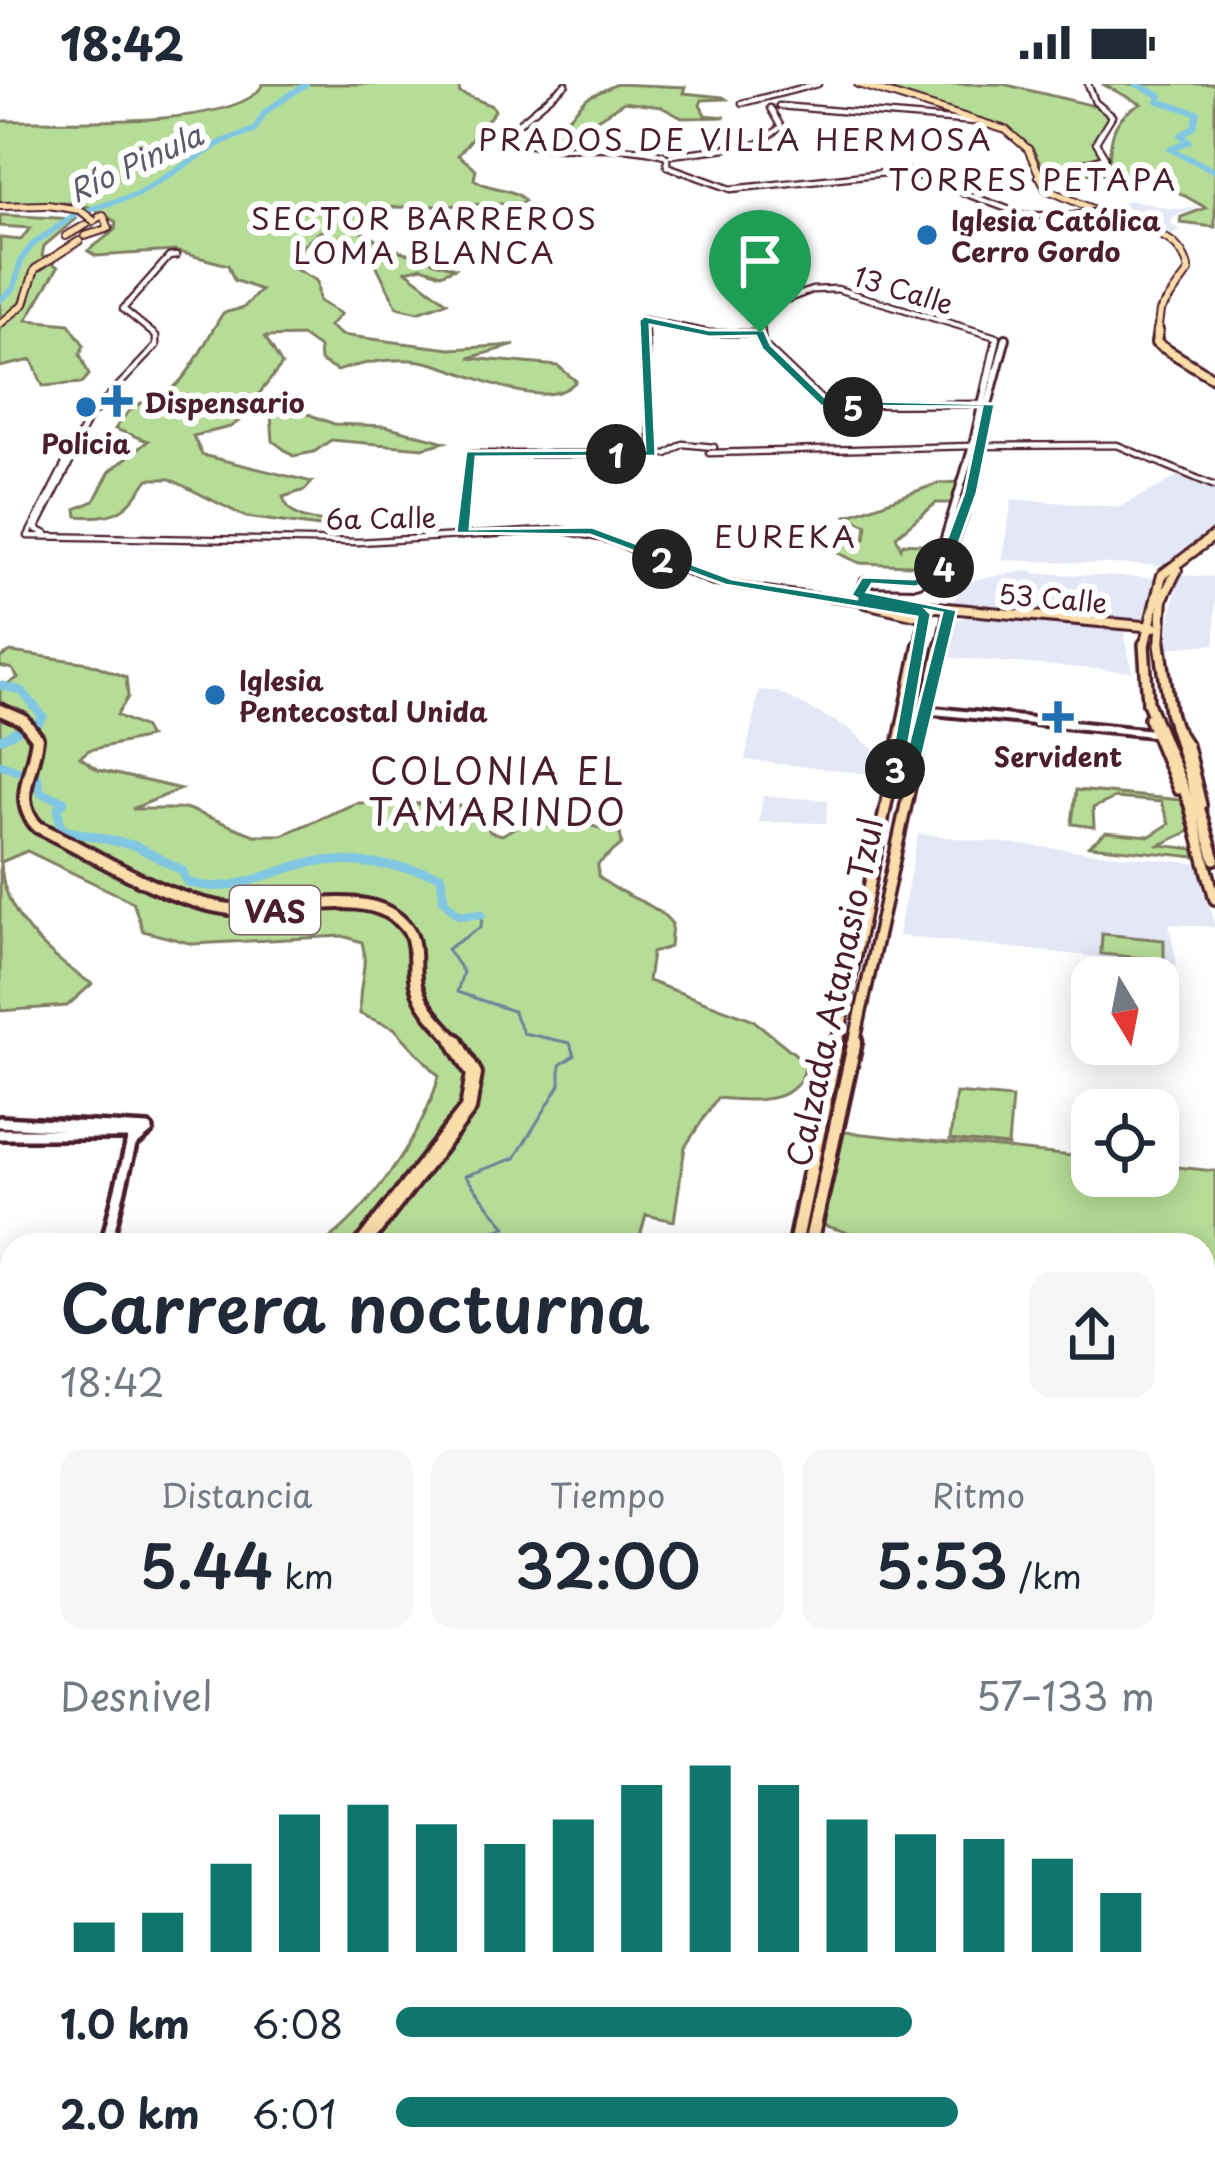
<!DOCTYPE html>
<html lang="es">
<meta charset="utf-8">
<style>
:root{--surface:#fff;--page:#f6f6f7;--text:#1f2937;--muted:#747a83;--accent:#0f766e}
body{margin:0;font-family:"Playpen Sans",sans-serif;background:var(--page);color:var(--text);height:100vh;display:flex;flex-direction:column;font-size:45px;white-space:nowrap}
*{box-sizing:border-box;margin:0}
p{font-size:39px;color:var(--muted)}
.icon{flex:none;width:66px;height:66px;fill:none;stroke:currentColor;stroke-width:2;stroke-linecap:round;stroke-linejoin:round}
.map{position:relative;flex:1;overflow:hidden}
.details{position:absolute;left:0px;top:1149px;width:1215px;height:951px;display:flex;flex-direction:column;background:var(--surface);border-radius:36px 36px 0 0;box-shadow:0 6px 30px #0003}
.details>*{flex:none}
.needle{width:78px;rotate:170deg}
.fabs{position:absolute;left:1071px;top:873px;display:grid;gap:24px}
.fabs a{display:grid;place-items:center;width:108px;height:108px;border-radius:24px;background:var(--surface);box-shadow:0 6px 30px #0003;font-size:60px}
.pin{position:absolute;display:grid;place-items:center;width:102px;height:102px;color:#fff;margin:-123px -51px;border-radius:50% 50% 50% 0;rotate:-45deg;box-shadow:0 0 12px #0007}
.pin .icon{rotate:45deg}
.km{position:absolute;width:60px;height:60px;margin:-30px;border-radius:50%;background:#222;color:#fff;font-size:33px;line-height:60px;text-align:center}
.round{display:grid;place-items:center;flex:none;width:126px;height:126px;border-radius:24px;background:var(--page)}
.head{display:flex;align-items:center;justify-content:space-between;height:204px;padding:0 60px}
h1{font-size:66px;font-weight:600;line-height:90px}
.stats{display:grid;grid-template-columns:repeat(3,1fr);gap:18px;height:204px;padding:12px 60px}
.stats div{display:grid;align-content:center;border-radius:24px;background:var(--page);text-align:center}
.stats b{font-size:60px;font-weight:600}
.stats small{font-size:33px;font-weight:400}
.stats p{font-size:33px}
.chart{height:336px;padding:24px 60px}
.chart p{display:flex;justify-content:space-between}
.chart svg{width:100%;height:216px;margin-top:12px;stroke:var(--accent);stroke-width:6}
ul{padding:0 60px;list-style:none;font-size:39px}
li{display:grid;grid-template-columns:192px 144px 1fr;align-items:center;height:90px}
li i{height:30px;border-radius:15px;background:var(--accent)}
.status{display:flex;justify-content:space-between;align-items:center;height:84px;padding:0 60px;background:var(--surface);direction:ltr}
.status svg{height:33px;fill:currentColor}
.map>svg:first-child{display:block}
.built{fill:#e3e7f6}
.green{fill:#b6dd98;stroke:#807e62;stroke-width:3}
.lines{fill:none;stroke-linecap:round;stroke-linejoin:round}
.stream-far1{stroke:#6b8499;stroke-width:3}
.stream{stroke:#6b8499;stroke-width:4.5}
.river-far1{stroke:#81c7e2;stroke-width:6}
.river{stroke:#81c7e2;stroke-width:9}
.tertiary-far2-casing{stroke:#4a1f2b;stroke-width:9}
.tertiary-far1-casing{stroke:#4a1f2b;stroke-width:14}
.tertiary-casing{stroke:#4a1f2b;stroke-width:16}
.secondary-far2-casing{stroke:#4a1f2b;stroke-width:9}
.secondary-far1-casing{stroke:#4a1f2b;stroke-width:12}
.secondary-casing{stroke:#4a1f2b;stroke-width:18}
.primary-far4-casing{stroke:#4a1f2b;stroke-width:10}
.primary-far3-casing{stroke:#4a1f2b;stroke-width:14}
.primary-far2-casing{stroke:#4a1f2b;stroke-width:16}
.primary-far1-casing{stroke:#4a1f2b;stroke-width:21}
.primary-casing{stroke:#4a1f2b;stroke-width:24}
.trunk-far2-casing{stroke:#4a1f2b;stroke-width:10}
.trunk-far1-casing{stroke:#4a1f2b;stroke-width:18}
.trunk-casing{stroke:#4a1f2b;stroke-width:22}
.tertiary-far2{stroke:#fff;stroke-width:4.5}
.tertiary-far1{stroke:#fff;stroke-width:6}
.tertiary{stroke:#fff;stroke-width:8}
.secondary-far2{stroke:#fff;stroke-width:4.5}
.secondary-far1{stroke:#fff;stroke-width:6}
.secondary{stroke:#fff;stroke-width:9}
.primary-far4{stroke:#fbdcab;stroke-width:6}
.primary-far3{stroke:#fbdcab;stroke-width:8}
.primary-far2{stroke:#fbdcab;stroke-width:9}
.primary-far1{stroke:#fbdcab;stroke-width:12}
.primary{stroke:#fbdcab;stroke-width:15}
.trunk-far2{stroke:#fbdcab;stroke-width:6}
.trunk-far1{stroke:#fbdcab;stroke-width:10}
.trunk{stroke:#fbdcab;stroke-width:14}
.secondary-bridge-casing{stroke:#4a1f2b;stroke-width:9;stroke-linecap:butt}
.trunk-bridge-casing{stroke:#4a1f2b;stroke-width:10;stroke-linecap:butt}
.secondary-bridge{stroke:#fff;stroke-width:4.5}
.trunk-bridge{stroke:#fbdcab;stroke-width:6}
.route{fill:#0f766e;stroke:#fff;stroke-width:3;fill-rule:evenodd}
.poi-dot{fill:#1f6fb2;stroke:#fff;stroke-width:4.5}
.labels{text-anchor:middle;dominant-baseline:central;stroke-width:12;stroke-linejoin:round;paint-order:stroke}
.far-poi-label{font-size:27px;font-weight:bold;fill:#4a1f2b;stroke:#fff;text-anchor:start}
.far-street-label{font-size:27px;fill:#4a1f2b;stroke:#fff}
.far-neighbourhood-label{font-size:30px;letter-spacing:3px;fill:#4a1f2b;stroke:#fff}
.far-water-label{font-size:30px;font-style:italic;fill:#5d5a6b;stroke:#fff}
.shield{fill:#fff;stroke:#80626b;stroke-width:3}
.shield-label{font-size:30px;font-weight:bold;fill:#4a1f2b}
.street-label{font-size:33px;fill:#4a1f2b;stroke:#fff}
.neighbourhood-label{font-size:36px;letter-spacing:3px;fill:#4a1f2b;stroke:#fff}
</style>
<div class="status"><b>18:42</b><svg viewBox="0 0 49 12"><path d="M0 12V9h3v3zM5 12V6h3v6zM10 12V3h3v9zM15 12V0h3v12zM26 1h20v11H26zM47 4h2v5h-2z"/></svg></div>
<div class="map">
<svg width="1215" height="2099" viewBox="0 0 1215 2099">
<rect width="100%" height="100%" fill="#fff"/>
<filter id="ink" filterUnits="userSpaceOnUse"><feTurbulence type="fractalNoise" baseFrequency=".00833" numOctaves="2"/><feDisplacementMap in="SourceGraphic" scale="24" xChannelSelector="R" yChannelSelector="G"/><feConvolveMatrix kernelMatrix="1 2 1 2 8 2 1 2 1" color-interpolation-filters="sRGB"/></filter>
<g filter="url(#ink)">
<g class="built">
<path d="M 1129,116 L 1171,125 L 1201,124 L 1176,131 L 1170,138 L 1180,147 L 1170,150 L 1104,125 Z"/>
<path d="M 1183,390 L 1215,404 L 1215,446 L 1165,482 L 1002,476 L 1012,415 L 1120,423 Z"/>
<path d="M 1032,486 L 1033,489 L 1156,494 L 1145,537 L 1136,539 L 951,523 L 962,503 L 977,495 Z"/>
<path d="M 1179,491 L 1215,493 L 1215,560 L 1165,564 Z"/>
<path d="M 969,532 L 1124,546 L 1132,588 L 939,573 L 956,536 Z"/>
<path d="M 759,606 L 778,608 L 850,645 L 887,678 L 882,691 L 745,676 Z"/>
<path d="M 763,712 L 828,716 L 826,739 L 759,738 Z"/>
<path d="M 918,750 L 1200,780 L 1215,843 L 1169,840 L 1177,881 L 898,852 Z"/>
</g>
<g class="green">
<path d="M 263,0 L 458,0 L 460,9 L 493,22 L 495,27 L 458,71 L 476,85 L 474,95 C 488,107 519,103 525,119 L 376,124 L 361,148 L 397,166 L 455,184 L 441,190 L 422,183 L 406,187 L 447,218 L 418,228 L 397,223 L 370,168 L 321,147 L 303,161 L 293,184 L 317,197 L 319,217 L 341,230 L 329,242 L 341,251 L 450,265 L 515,261 L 469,274 L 558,282 L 576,297 C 544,334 461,282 420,277 C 391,273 364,278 337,287 L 320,277 L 319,264 L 302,252 L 265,253 L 282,281 L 258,311 L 334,340 L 386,342 L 445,358 L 423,364 L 331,356 L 314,368 L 293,372 L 273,357 L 271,329 L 256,326 L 230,343 L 193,352 L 202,371 L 312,398 L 305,406 L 283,413 C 292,440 320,436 344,440 L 342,446 L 246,433 L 170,395 L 148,395 C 128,425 118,436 77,432 L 76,425 L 94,417 L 110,387 L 148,357 L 115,345 C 140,305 158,324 182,295 C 198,277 209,250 223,229 L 243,224 L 261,206 L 234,196 L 228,181 L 175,167 L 96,172 L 88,167 L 115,146 L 116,138 L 93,124 L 71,119 L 0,120 L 0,37 C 51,36 242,46 263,0 Z"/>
<path d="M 617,0 L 685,3 L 683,9 L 723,13 L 726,15 L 702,16 L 700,21 L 705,31 L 726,33 L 682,34 L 661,23 L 624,18 L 569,53 L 534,52 L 569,33 L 587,14 Z"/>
<path d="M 866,0 L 1003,0 L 1103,24 L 1111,33 L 1096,58 L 1104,74 L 1045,89 L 1032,64 L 1007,44 Z"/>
<path d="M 1102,0 L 1215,0 L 1215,143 L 1180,139 L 1181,133 L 1206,124 L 1150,92 L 1073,89 L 1109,76 C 1111,54 1111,34 1141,20 Z"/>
<path d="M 0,131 L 76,135 L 44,162 L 42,172 L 58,183 L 27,236 L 69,240 L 84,261 L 80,270 L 89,291 L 82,299 L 43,302 L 32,276 L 0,283 L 0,154 L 21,156 L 30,144 L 0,142 Z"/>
<path d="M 959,398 L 952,419 L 936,419 L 896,452 L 901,464 L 903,459 L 938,461 L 934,482 L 860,479 L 821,461 L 865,455 L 867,441 L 847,432 L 939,399 Z"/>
<path d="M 11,568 L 89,579 L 126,593 L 128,613 L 117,631 L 144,644 L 149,653 L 89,666 L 80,673 L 98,686 L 181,705 L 132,725 L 188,725 L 254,751 L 282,751 L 356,719 L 448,720 L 482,726 L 490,748 L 502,751 L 526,737 L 551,732 L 620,749 L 622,760 L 598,780 L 598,792 C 620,813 655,817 672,840 L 670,863 L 652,869 L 648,897 L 752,935 L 806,979 C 800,1022 753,1017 717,1014 L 685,1063 L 674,1137 L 646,1131 L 640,1152 L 669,1161 L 321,1161 C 370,1127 424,1048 439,992 L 394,944 L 360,930 C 357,904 369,883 362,858 L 343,852 L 193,860 L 143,847 L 133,818 L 27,767 L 1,778 C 2,832 49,872 92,900 L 67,922 L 0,927 L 0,604 L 18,594 L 12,585 L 0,582 L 0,574 Z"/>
<path d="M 1076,706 L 1181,716 L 1190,747 L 1160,761 L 1194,765 L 1196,773 L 1089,762 L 1106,748 L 1150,752 L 1169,740 L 1161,718 L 1115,714 L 1093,724 L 1094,743 L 1072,740 Z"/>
<path d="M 1102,850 L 1164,856 L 1164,876 L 1101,870 Z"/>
<path d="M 956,1009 L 1012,1014 L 1008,1062 L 950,1056 Z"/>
<path d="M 844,1048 L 1092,1074 L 1092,1092 L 1158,1092 L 1158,1081 L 1215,1087 L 1215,1241 L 1203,1240 L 1203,1161 L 889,1161 L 823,1141 Z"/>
<path d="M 189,2088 L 695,2088 L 702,2099 L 180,2099 Z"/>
</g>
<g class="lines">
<path class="stream-far1" d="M 458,1161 L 506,1143 L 465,1092 L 515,1074 L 560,1001 L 560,981 L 574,972 L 570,959 L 523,949 L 513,927 L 457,908 L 463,888 L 447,865 L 481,843 L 482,830"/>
<path class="stream" d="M 253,2088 L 254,2099"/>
<g class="river-far1">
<path d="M 1136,0 L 1161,12 L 1158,17 L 1198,29 L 1194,43 L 1181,51 L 1189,57 L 1170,65 L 1215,87"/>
<path d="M 0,216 L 14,204 L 21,176 L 32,161 L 76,130 L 138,110 L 224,57 L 254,46 L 265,28 L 306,0"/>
</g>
<g class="river">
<path d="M 0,601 L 22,607 L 43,633 L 35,643"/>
<path d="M 0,655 L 17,647"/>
<path d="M 0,680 L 37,693 L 41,709 L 64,717 L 58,725 L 61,745 L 136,762 L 183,787 L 187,798 C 235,813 268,786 313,778 C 339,773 416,784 441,792 L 444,817 L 459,831 L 482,830"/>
</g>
<g class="tertiary-far2-casing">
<g id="tertiary-far2">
<path d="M 742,19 L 818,0"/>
<path d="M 779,22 L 975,38"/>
<path d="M 671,71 L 758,60 L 781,43 L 770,24"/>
<path d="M 176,172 L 169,173 L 123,225 L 156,252 L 156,262 L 89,333 L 28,452 L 359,458 L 561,446 L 610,456 L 712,498 L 860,518"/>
<path d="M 825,319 L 763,260 L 759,226 L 812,206 L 837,205 L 996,253"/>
<path d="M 826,321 L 988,320"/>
<path d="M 978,362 L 1117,361 L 1215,402"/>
<path d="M 652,369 L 644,236 L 709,249 L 760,249"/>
<path d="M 709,369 L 972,362"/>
<path d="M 46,450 L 36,445 L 78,363"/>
<path d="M 462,452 L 470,370 L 667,370 L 683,360 L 714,363"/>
</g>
</g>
<g class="tertiary-far1-casing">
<path id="tertiary-far1" d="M 905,632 L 923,626 L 1153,649"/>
</g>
<g class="tertiary-casing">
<path id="tertiary" d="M 1203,1453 L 1215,1452"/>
</g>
<g class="secondary-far2-casing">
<g id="secondary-far2">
<path d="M 566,0 L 502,53 C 555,74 610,55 664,71"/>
<path d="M 667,73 L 667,82 L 731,105 L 904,87 L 1024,131 L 1075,132"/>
<path d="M 1038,92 L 1105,73 L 1096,58 L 1112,32 L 1095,18 L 1088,0"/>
</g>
</g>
<g class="secondary-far1-casing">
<g id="secondary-far1">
<path d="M 973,362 L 997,254"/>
<path d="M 977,362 L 1006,254"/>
<path d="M 926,493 L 936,484 L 972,365"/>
<path d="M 892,519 L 859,512 L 864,498 L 916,499 L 942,490 L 965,428 L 978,366"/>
</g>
</g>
<g class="secondary-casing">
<g id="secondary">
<path d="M 0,1038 L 148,1046 L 131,1060"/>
<path d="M 0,1050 L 132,1050"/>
<path d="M 106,1161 L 132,1057"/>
<path d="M 0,1436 L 12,1413"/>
</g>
</g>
<g class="primary-far4-casing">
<g id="primary-far4">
<path d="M 858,0 L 1006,46 L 1028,65 L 1046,105 L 1104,130"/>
<path d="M 1128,138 C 1155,148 1183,155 1189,187 L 1160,227 L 1157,249"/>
</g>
</g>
<g class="primary-far3-casing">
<g id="primary-far3">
<path d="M 1158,246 L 1156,259 L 1215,295"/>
<path d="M 865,519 L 925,533 L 919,563"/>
<path d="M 915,521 L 1154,543"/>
<path d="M 941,563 L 949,525"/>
<path d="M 1144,563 L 1162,491 L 1215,451"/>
<path d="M 1160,563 L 1163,514 L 1177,486"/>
</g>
</g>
<g class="primary-far2-casing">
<g id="primary-far2">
<path d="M 1144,560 L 1148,619 L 1189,718 L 1215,815"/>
<path d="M 1160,560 L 1170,628 L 1215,775"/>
<path d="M 1149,634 L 1178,705"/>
<path d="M 1174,642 L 1187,662 L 1201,721"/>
<path d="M 837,960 L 919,560"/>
<path d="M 854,960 L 941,560"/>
</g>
</g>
<g class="primary-far1-casing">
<g id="primary-far1">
<path d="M 795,1161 L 837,957"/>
<path d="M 810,1161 L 855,957"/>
</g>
</g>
<g class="primary-casing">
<g id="primary">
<path d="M 1106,2088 L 1111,2099"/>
<path d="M 1131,2088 L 1136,2099"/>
</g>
</g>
<g class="trunk-far2-casing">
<g id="trunk-far2">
<path d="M 0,122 L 48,121"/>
<path d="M 66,152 L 103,131 L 109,144 L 85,152"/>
<path d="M 0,240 L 24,220 L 35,185 L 79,157"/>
</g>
</g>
<g class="trunk-far1-casing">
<path id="trunk-far1" d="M 0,626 L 23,636 L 37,654 C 34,686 11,717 38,743 C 101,773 169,821 241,826 C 288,829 375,798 408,846 C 418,861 412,884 416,901 C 422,925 442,942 458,960"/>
</g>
<g class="trunk-casing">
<path id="trunk" d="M 362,1161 L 468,1025 L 474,990 L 455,957"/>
</g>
<use href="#tertiary-far2" class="tertiary-far2"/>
<use href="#tertiary-far1" class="tertiary-far1"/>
<use href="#tertiary" class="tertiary"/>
<use href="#secondary-far2" class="secondary-far2"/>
<use href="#secondary-far1" class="secondary-far1"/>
<use href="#secondary" class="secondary"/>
<use href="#primary-far4" class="primary-far4"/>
<use href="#primary-far3" class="primary-far3"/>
<use href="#primary-far2" class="primary-far2"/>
<use href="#primary-far1" class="primary-far1"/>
<use href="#primary" class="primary"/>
<use href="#trunk-far2" class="trunk-far2"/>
<use href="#trunk-far1" class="trunk-far1"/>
<use href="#trunk" class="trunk"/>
<g class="secondary-bridge-casing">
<path id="secondary-bridge" d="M 1069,132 L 1100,127 L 1140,141"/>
</g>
<g class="trunk-bridge-casing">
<path id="trunk-bridge" d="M 48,121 L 80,126 L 94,137"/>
</g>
<use href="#secondary-bridge" class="secondary-bridge"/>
<use href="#trunk-bridge" class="trunk-bridge"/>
</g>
</g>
<path class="route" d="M 644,232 L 709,246 L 764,246 L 771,261 L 828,316 L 995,320 L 977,409 L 948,490 L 916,503 L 872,500 L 867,508 L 957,526 L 919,686 L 900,700 L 887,697 L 917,533 L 725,501 L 590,451 L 456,449 L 466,367 L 645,366 L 639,236 ZM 650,241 L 709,253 L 756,252 L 762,265 L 821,322 L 982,323 L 964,409 L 935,487 L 914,495 L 862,493 L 851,511 L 858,515 L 732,495 L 592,443 L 470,445 L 476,373 L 656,372 ZM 927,526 L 942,529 L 908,663 L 931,530 Z"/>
<g class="poi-dot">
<circle cx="927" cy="151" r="12"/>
<path d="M111 299h12v12h12v12h-12v12h-12v-12h-12v-12h12z"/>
<circle cx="86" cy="323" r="12"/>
<circle cx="215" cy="611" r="12"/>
<path d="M1052 615h12v12h12v12h-12v12h-12v-12h-12v-12h12z"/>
</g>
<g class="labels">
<g class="far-poi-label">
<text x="951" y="135">Iglesia Católica<tspan x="951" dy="31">Cerro Gordo</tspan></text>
<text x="144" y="317">Dispensario</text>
<text x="86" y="358" text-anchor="middle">Policia</text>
<text x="239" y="595">Iglesia<tspan x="239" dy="31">Pentecostal Unida</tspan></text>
<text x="1058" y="671" text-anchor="middle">Servident</text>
</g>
<g class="far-street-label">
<text transform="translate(904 205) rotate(17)">13 Calle</text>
<text transform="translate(381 433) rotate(-1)">6a Calle</text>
<text transform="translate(1053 513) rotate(5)">53 Calle</text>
</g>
<g class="far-neighbourhood-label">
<text x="736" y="54">PRADOS DE VILLA HERMOSA</text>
<text x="1033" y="94">TORRES PETAPA</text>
<text x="425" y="133">SECTOR BARREROS<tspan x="425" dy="34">LOMA BLANCA</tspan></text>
<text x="786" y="451">EUREKA</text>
</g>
<g class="far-water-label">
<text transform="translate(135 78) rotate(-25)">Río Pinula</text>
</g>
<rect class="shield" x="230" y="802" width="90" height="48" rx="9"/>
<g class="shield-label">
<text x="275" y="826">VAS</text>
</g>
<g class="street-label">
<text transform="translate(833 908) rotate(-78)">Calzada Atanasio Tzul</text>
</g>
<g class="neighbourhood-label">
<text x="498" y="686">COLONIA EL<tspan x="498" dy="41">TAMARINDO</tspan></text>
</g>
</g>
</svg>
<div class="fabs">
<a><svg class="needle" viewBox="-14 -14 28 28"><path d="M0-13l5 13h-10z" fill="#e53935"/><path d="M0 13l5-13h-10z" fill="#747a83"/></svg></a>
<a><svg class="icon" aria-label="locate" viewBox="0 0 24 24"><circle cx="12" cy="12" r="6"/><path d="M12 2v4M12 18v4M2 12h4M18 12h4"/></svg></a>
</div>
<div class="pin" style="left:760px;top:249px;background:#1e9e55"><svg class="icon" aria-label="arrive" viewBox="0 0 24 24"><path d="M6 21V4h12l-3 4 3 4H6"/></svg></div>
<b class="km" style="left:616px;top:370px">1</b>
<b class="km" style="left:662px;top:475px">2</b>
<b class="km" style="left:895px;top:685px">3</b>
<b class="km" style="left:944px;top:484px">4</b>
<b class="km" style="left:853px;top:323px">5</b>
<section class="details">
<div class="head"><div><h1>Carrera nocturna</h1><p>18:42</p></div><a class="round"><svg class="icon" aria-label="share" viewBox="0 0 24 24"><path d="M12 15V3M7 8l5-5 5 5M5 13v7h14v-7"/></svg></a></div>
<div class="stats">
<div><p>Distancia</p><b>5.44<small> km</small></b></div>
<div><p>Tiempo</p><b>32:00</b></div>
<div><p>Ritmo</p><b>5:53<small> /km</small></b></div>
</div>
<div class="chart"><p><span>Desnivel</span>57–133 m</p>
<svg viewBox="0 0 160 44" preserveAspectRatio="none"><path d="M5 44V38M15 44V36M25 44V26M35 44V16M45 44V14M55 44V18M65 44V22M75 44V17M85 44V10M95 44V6M105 44V10M115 44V17M125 44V20M135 44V21M145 44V25M155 44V32"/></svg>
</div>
<ul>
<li><b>1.0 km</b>6:08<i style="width:68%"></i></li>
<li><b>2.0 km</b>6:01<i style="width:74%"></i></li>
</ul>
</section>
</div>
